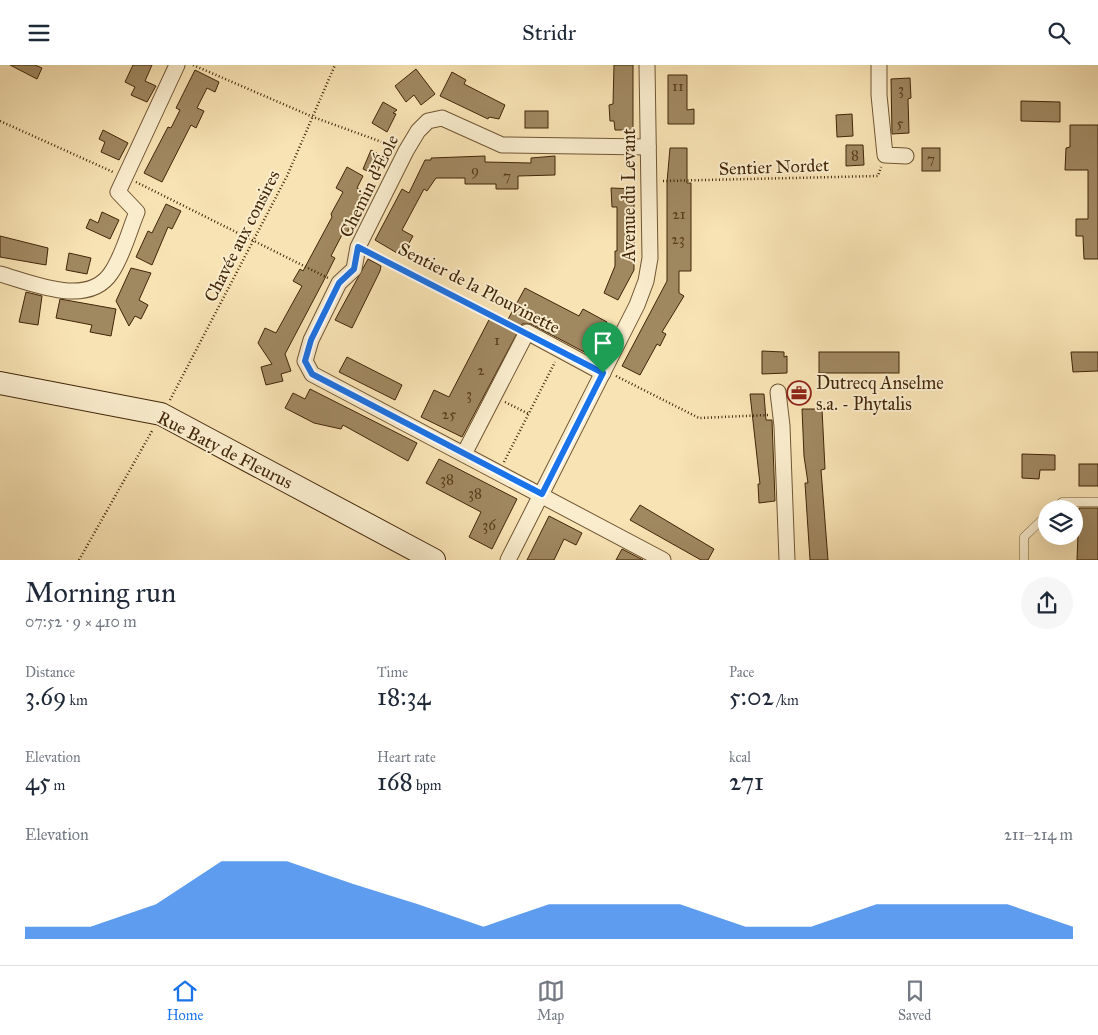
<!DOCTYPE html>
<meta charset="utf-8">
<style>
:root{--surface:#fff;--page:#f6f6f7;--text:#1f2937;--muted:#747a83;--line:#e0e1e3;--accent:#1a73e8}
body{margin:0;font-family:"IM FELL Great Primer",serif;background:var(--page);color:var(--text);height:100vh;display:flex;flex-direction:column;font-size:19px;white-space:nowrap}
*{box-sizing:border-box;margin:0}
p{font-size:16px;color:var(--muted)}
.icon{flex:none;width:28px;height:28px;fill:none;stroke:currentColor;stroke-width:2;stroke-linecap:round;stroke-linejoin:round}
.map{position:relative;height:495px;overflow:hidden}
.side{display:flex;flex-direction:column;background:var(--surface);flex:1}
.side>*{flex:none}
.buttons{position:absolute;left:1038px;top:435px;display:grid;gap:10px}
.buttons a{display:grid;place-items:center;width:45px;height:45px;border-radius:50%;background:var(--surface);box-shadow:0 5px 20px #0002;font-size:25px}
.pin{position:absolute;display:grid;place-items:center;width:42px;height:42px;color:#fff;margin:-51px -21px;border-radius:50% 50% 50% 0;rotate:-45deg;box-shadow:0 0 5px #0007}
.pin .icon{rotate:45deg}
.round{display:grid;place-items:center;flex:none;width:52px;height:52px;border-radius:26px;background:var(--page)}
.summary{display:flex;align-items:center;justify-content:space-between;height:85px;padding:0 25px}
h1{font-size:28px;font-weight:600;line-height:38px}
.stats{display:grid;grid-template-columns:repeat(3,1fr);gap:8px;height:85px;padding:5px 25px}
.stats div{display:grid;align-content:center}
.stats b{font-size:25px;font-weight:600}
.stats small{font-size:14px;font-weight:400}
.stats p{font-size:14px}
.chart{height:140px;padding:10px 25px}
.chart p{display:flex;justify-content:space-between}
.chart svg{width:100%;height:90px;margin-top:5px;fill:var(--accent);opacity:.7}
header{display:flex;justify-content:space-between;align-items:center;height:65px;padding:0 25px;background:var(--surface);font-size:22px;font-weight:600}
.dock{display:flex;justify-content:space-around;align-items:center;height:70px;border-top:1px solid var(--line);background:var(--surface);font-size:14px;color:var(--muted)}
.dock a{display:grid;justify-items:center;gap:2px}
.dock .active{color:var(--accent)}
.map>svg:first-child{display:block}
.building{fill:#a08861;stroke:#412608}
.lines{fill:none;stroke-linecap:round;stroke-linejoin:round}
.lane-casing{stroke:#6f5533;stroke-width:9}
.street-casing{stroke:#6f5533;stroke-width:17}
.secondary-casing{stroke:#412608;stroke-width:24}
.path{stroke:#412608;stroke-width:2.5;stroke-dasharray:1 2.5;stroke-linecap:butt}
.lane{stroke:#faedce;stroke-width:8}
.street{stroke:#faedce;stroke-width:15}
.secondary{stroke:#faedce;stroke-width:22}
.route-casing{stroke:#fff;stroke-width:10}
.route{stroke:#1a73e8;stroke-width:6}
.labels{text-anchor:middle;dominant-baseline:central;stroke-width:4;stroke-linejoin:round;paint-order:stroke}
.number-label{font-size:15px;fill:#593e1e}
.street-label{font-size:18px;fill:#412608;stroke:#faedce}
.poi-label{font-size:18px;fill:#412608;stroke:#faedce;text-anchor:start}
</style>
<header><svg class="icon" aria-label="menu" viewBox="0 0 24 24"><path d="M4 6h16M4 12h16M4 18h16"/></svg>Stridr<svg class="icon" aria-label="search" viewBox="0 0 24 24"><circle cx="10" cy="10" r="6"/><path d="M15 15l6 6"/></svg></header>
<div class="map">
<svg width="1098" height="495" viewBox="0 0 1098 495">
<rect width="100%" height="100%" fill="#f8e3b4"/>
<filter id="stains"><feTurbulence type="fractalNoise" baseFrequency=".004" numOctaves="4"/><feColorMatrix values="0 0 0 0 .2 0 0 0 0 .09 0 0 0 0 .02 0 0 0 .5 -.17"/></filter>
<radialGradient id="worn" r=".72"><stop offset=".6" stop-color="#630" stop-opacity="0"/><stop offset="1" stop-color="#630" stop-opacity=".3"/></radialGradient>
<g class="building">
<path d="M 10,0 L 35,0 L 42,3 L 37,14 Z"/>
<path d="M 133,0 L 152,0 L 145,16 L 156,21 L 147,37 L 131,30 L 135,22 L 125,17 Z"/>
<path d="M 614,0 L 633,0 L 633,65 L 615,65 L 614,56 L 610,56 L 609,40 L 613,39 Z"/>
<path d="M 416,4 L 435,29 L 421,40 L 414,30 L 406,37 L 395,21 Z"/>
<path d="M 195,5 L 219,17 L 215,27 L 207,23 L 197,43 L 204,46 L 196,63 L 191,60 L 162,117 L 144,108 L 168,62 L 171,63 L 180,45 L 176,43 Z"/>
<path d="M 452,7 L 466,15 L 464,19 L 505,40 L 499,54 L 489,52 L 488,54 L 440,31 Z"/>
<path d="M 668,10 L 687,10 L 687,45 L 694,44 L 694,59 L 668,59 Z"/>
<path d="M 910,13 L 911,33 L 908,34 L 909,68 L 892,69 L 891,14 Z"/>
<path d="M 1021,36 L 1060,37 L 1060,57 L 1021,56 Z"/>
<path d="M 383,37 L 397,45 L 393,48 L 396,49 L 387,67 L 372,58 Z"/>
<rect x="525" y="46" width="23" height="17"/>
<path d="M 852,49 L 853,71 L 837,72 L 836,50 Z"/>
<path d="M 1070,60 L 1098,60 L 1098,194 L 1084,194 L 1083,171 L 1076,171 L 1076,154 L 1088,154 L 1088,105 L 1065,105 L 1066,83 L 1070,82 Z"/>
<path d="M 103,65 L 128,78 L 119,95 L 101,87 L 105,77 L 99,74 Z"/>
<path d="M 846,80 L 863,80 L 864,100 L 846,101 Z"/>
<path d="M 670,83 L 687,83 L 687,118 L 691,118 L 691,206 L 679,206 L 679,228 L 684,231 L 662,267 L 666,269 L 660,281 L 657,279 L 640,310 L 622,301 L 667,216 L 667,117 Z"/>
<rect x="922" y="83" width="18" height="23"/>
<path d="M 371,85 L 384,92 L 376,110 L 363,104 Z"/>
<path d="M 485,91 L 485,97 L 531,98 L 531,93 L 555,91 L 555,110 L 518,111 L 518,124 L 496,124 L 496,119 L 465,119 L 465,113 L 436,113 L 427,126 L 424,124 L 402,165 L 413,171 L 402,191 L 375,175 L 402,124 L 409,128 L 425,95 L 431,95 L 431,93 Z"/>
<path d="M 347,102 L 363,111 L 357,123 L 367,128 L 347,168 L 344,166 L 331,191 L 335,193 L 323,217 L 285,289 L 291,306 L 281,309 L 283,316 L 266,320 L 261,302 L 272,299 L 258,278 L 265,263 L 276,268 L 302,221 L 293,216 L 300,204 L 303,206 L 332,152 L 331,149 L 343,127 L 336,123 Z"/>
<path d="M 611,123 L 634,124 L 634,205 L 618,235 L 604,228 L 615,201 L 615,186 L 617,186 L 617,142 L 612,142 Z"/>
<path d="M 166,139 L 181,146 L 172,164 L 168,162 L 152,200 L 136,192 L 148,166 L 152,168 Z"/>
<path d="M 102,147 L 119,155 L 110,174 L 86,163 L 90,154 L 98,158 Z"/>
<path d="M 0,171 L 48,183 L 46,200 L 0,192 Z"/>
<path d="M 69,188 L 91,193 L 87,209 L 66,205 Z"/>
<path d="M 368,194 L 381,201 L 380,206 L 352,263 L 335,255 Z"/>
<path d="M 131,203 L 151,208 L 139,235 L 148,240 L 141,254 L 135,251 L 129,261 L 116,236 Z"/>
<path d="M 525,223 L 579,251 L 583,244 L 607,257 L 590,290 L 531,259 L 522,259 L 462,372 L 421,352 L 434,325 L 449,332 L 491,251 L 506,258 Z"/>
<path d="M 26,227 L 42,231 L 38,260 L 19,257 Z"/>
<path d="M 60,234 L 116,244 L 111,271 L 90,267 L 92,260 L 56,253 Z"/>
<path d="M 762,286 L 784,287 L 784,292 L 787,291 L 787,308 L 762,309 Z"/>
<rect x="819" y="287" width="80" height="21"/>
<path d="M 1071,287 L 1098,287 L 1098,306 L 1073,307 Z"/>
<path d="M 347,292 L 402,320 L 395,335 L 339,307 Z"/>
<path d="M 310,324 L 417,378 L 408,396 L 343,360 L 341,364 L 314,358 L 285,343 L 293,328 L 305,334 Z"/>
<path d="M 750,329 L 764,329 L 766,355 L 772,355 L 775,436 L 759,438 L 758,419 L 760,419 Z"/>
<path d="M 802,344 L 822,344 L 825,404 L 821,405 L 828,495 L 810,495 L 805,418 L 808,418 L 804,391 Z"/>
<path d="M 1022,389 L 1055,390 L 1055,405 L 1040,405 L 1039,414 L 1022,413 Z"/>
<path d="M 439,394 L 517,434 L 492,484 L 469,472 L 481,447 L 426,418 Z"/>
<rect x="1079" y="399" width="19" height="22"/>
<path d="M 640,440 L 714,484 L 708,495 L 701,495 L 630,455 Z"/>
<path d="M 1079,443 L 1098,443 L 1098,495 L 1077,495 Z"/>
<path d="M 549,451 L 582,468 L 576,480 L 564,474 L 554,495 L 527,495 Z"/>
<path d="M 622,484 L 643,495 L 616,495 Z"/>
</g>
<g class="lines">
<g class="lane-casing">
<g id="lane">
<path d="M 1054,444 L 1062,437 L 1098,437"/>
<path d="M 1024,495 L 1024,472 L 1046,451"/>
</g>
</g>
<g class="street-casing">
<g id="street">
<path d="M 879,0 L 879,30 L 885,90 L 906,91"/>
<path d="M 648,82 L 502,80 L 442,53 L 428,56 L 418,66 L 406,86 L 358,182 L 354,204 L 339,218 L 311,275 L 305,296 L 312,309 L 663,495"/>
<path d="M 0,209 C 32,218 88,243 111,208 C 123,191 129,166 137,147 L 118,127 L 177,0"/>
<path d="M 778,327 L 782,361 L 787,495"/>
<path d="M 464,389 L 527,267 L 603,308"/>
<path d="M 508,495 L 637,240 L 646,216 L 650,193 L 647,0"/>
</g>
</g>
<g class="secondary-casing">
<path id="secondary" d="M 0,318 L 161,349 L 434,495"/>
</g>
<g class="path">
<path d="M 193,0 L 313,52 L 393,81"/>
<path d="M 0,56 L 113,107"/>
<path d="M 663,116 L 878,111 L 881,102"/>
<path d="M 136,117 L 328,213"/>
<path d="M 371,188 L 516,261"/>
<path d="M 616,311 L 699,353 L 768,350"/>
<path d="M 170,335 L 287,111 L 335,0"/>
<path d="M 505,337 L 529,349"/>
<path d="M 504,397 L 555,297"/>
<path d="M 79,495 L 152,366"/>
</g>
<use href="#lane" class="lane"/>
<use href="#street" class="street"/>
<use href="#secondary" class="secondary"/>
</g>
<g class="lines">
<g class="route-casing">
<path id="route" d="M 358,182 L 603,308 L 542,429 L 312,309 L 305,296 L 311,275 L 339,218 L 354,204 Z"/>
</g>
<use href="#route" class="route"/>
</g>
<defs>
<g id="office-ring" transform="scale(1.25)"><circle r="9.5" fill="#faedce" stroke="#8f2418" stroke-width="1.5"/><path d="M-6-3h4V-5.5h4V-3h4V5H-6ZM-1-4.5V-3h2v-1.5ZM-6 0V1H6V0Z" fill="#8f2418"/></g>
</defs>
<g fill-rule="evenodd">
<use href="#office-ring" x="799" y="328"/>
</g>
<g class="labels">
<g class="number-label">
<text x="678" y="21">11</text>
<text x="901" y="24">3</text>
<text x="900" y="58">5</text>
<text x="855" y="90">8</text>
<text x="931" y="94">7</text>
<text x="475" y="105">9</text>
<text x="507" y="111">7</text>
<text x="679" y="149">21</text>
<text x="678" y="174">23</text>
<text x="497" y="275">1</text>
<text x="481" y="305">2</text>
<text x="469" y="329">3</text>
<text x="449" y="349">25</text>
<text x="447" y="414">38</text>
<text x="475" y="428">38</text>
<text x="489" y="460">36</text>
</g>
<g class="street-label">
<text transform="translate(774 102) rotate(-2)">Sentier Nordet</text>
<text transform="translate(369 121) rotate(-64)">Chemin d'Éole</text>
<text transform="translate(629 130) rotate(-90)">Avenue du Levant</text>
<text transform="translate(242 171) rotate(-63)">Chavée aux consires</text>
<text transform="translate(479 223) rotate(27)">Sentier de la Plouvinette</text>
<text transform="translate(225 385) rotate(27)">Rue Baty de Fleurus</text>
</g>
<g class="poi-label">
<text x="816" y="318">Dutrecq Anselme<tspan x="816" dy="21">s.a. - Phytalis</tspan></text>
</g>
</g>
<rect width="100%" height="100%" filter="url(#stains)"/>
<rect width="100%" height="100%" fill="url(#worn)"/>
</svg>
<div class="buttons">
<a><svg class="icon" aria-label="layers" viewBox="0 0 24 24"><path d="M12 4l9 5-9 5-9-5zM3 14l9 5 9-5"/></svg></a>
</div>
<div class="pin" style="left:603px;top:308px;background:#1e9e55"><svg class="icon" aria-label="arrive" viewBox="0 0 24 24"><path d="M6 21V4h12l-3 4 3 4H6"/></svg></div>
</div>
<section class="side">
<div class="summary"><div><h1>Morning run</h1><p>07:52 · 9 × 410 m</p></div><a class="round"><svg class="icon" aria-label="share" viewBox="0 0 24 24"><path d="M12 15V3M7 8l5-5 5 5M5 13v7h14v-7"/></svg></a></div>
<div class="stats">
<div><p>Distance</p><b>3.69<small> km</small></b></div>
<div><p>Time</p><b>18:34</b></div>
<div><p>Pace</p><b>5:02<small> /km</small></b></div>
</div>
<div class="stats">
<div><p>Elevation</p><b>45<small> m</small></b></div>
<div><p>Heart rate</p><b>168<small> bpm</small></b></div>
<div><p>kcal</p><b>271</b></div>
</div>
<div class="chart"><p><span>Elevation</span>211–214 m</p>
<svg viewBox="0 0 160 44" preserveAspectRatio="none"><path d="M0 44V38L10 38L20 27L30 6L40 6L50 17L60 27L70 38L80 27L90 27L100 27L110 38L120 38L130 27L140 27L150 27L160 38V44z"/></svg>
</div>
</section>
<nav class="dock">
<a class="active"><svg class="icon" aria-label="home" viewBox="0 0 24 24"><path d="M3 11l9-7 9 7M6 9v11h12V9"/></svg>Home</a>
<a><svg class="icon" aria-label="map" viewBox="0 0 24 24"><path d="M3 6l6-2 6 2 6-2v14l-6 2-6-2-6 2zM9 4v14M15 6v14"/></svg>Map</a>
<a><svg class="icon" aria-label="saved" viewBox="0 0 24 24"><path d="M7 4h10v16l-5-4-5 4z"/></svg>Saved</a>
</nav>
